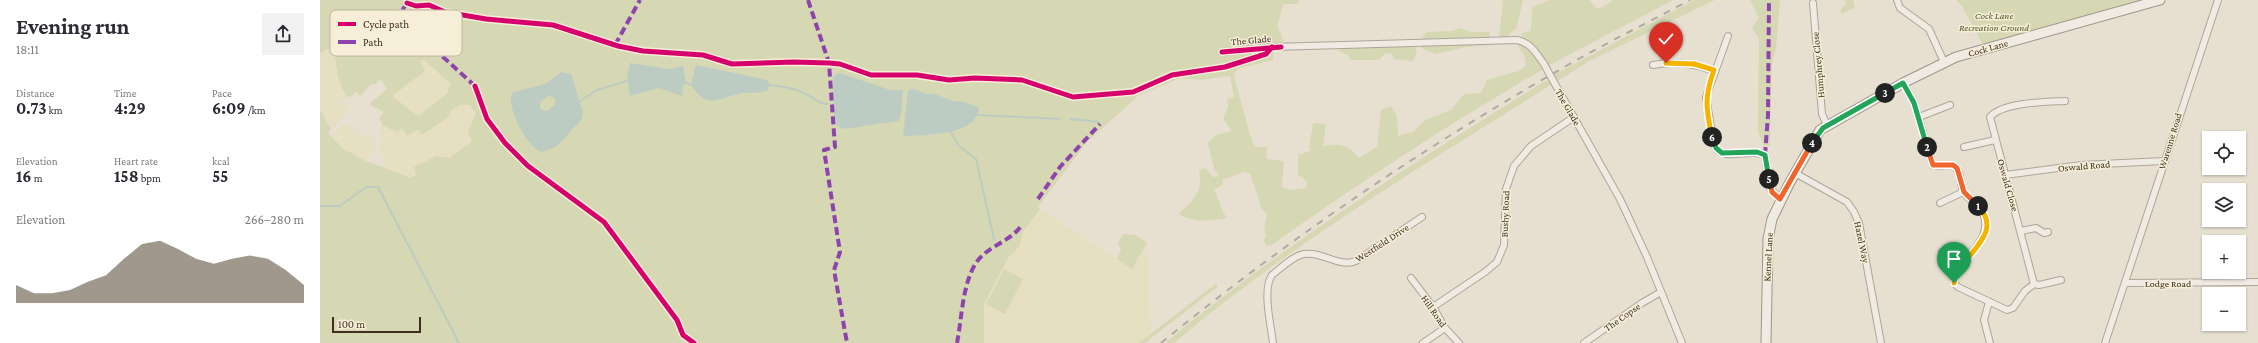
<!DOCTYPE html>
<meta charset="utf-8">
<style>
:root{--surface:#fff;--page:#f2f2f3;--text:#2b2b33;--muted:#7c7c81;--accent:#786c5e}
body{margin:0;font-family:"Crimson Pro",serif;background:var(--page);color:var(--text);height:100vh;display:flex;flex-direction:column;font-size:15px;white-space:nowrap}
*{box-sizing:border-box;margin:0}
p{font-size:13px;color:var(--muted)}
.icon{flex:none;width:22px;height:22px;fill:none;stroke:currentColor;stroke-width:2;stroke-linecap:round;stroke-linejoin:round}
.map{position:relative;flex:1;overflow:hidden}
.side{display:flex;flex-direction:column;background:var(--surface);width:320px}
.side>*{flex:none}
.buttons{position:absolute;left:1882px;top:131px;display:grid;gap:8px}
.buttons a{display:grid;place-items:center;width:44px;height:44px;border-radius:0px;background:var(--surface);box-shadow:0 1px 3px #0004;font-size:20px}
.scale{position:absolute;left:12px;bottom:10px;width:89px;box-sizing:border-box;padding-left:4px;border:2px solid #3d2e20;border-top:0;font-size:11px;line-height:14px;white-space:nowrap;color:#3d2e20;-webkit-text-stroke:3px #f7eed8;paint-order:stroke}
.pin{position:absolute;display:grid;place-items:center;width:34px;height:34px;color:#fff;margin:-41px -17px;border-radius:50% 50% 50% 0;rotate:-45deg;box-shadow:0 0 4px #0007}
.pin .icon{rotate:45deg}
.km{position:absolute;width:20px;height:20px;margin:-10px;border-radius:50%;background:#222;color:#fff;font-size:11px;line-height:20px;text-align:center}
.round{display:grid;place-items:center;flex:none;width:42px;height:42px;border-radius:0px;background:var(--page)}
.overview{display:flex;align-items:center;justify-content:space-between;height:68px;padding:0 16px}
h1{font-size:22px;font-weight:700;line-height:30px}
.stats{display:grid;grid-template-columns:repeat(3,1fr);gap:6px;height:68px;padding:4px 16px}
.stats div{display:grid;align-content:center}
.stats b{font-size:17px;font-weight:700}
.stats small{font-size:11px;font-weight:400}
.stats p{font-size:11px}
.chart{height:112px;padding:8px 16px}
.chart p{display:flex;justify-content:space-between}
.chart svg{width:100%;height:72px;margin-top:4px;fill:var(--accent);opacity:.7}
main{display:flex;flex:1;min-height:0}
.map>svg:first-child{display:block}
.farmland{fill:#e6dfc2}
.green{fill:#d6d7b3;fill-rule:evenodd}
.water{fill:#bcccc2;fill-rule:evenodd}
.lines{fill:none;stroke-linecap:round;stroke-linejoin:round}
.stream{stroke:#bcccc2;stroke-width:2}
.street-casing{stroke:#ada599;stroke-width:8}
.secondary-casing{stroke:#9c958a;stroke-width:11}
.street{stroke:#efebe3;stroke-width:6}
.secondary{stroke:#efebe3;stroke-width:9}
.rail{stroke:#afaaa2;stroke-width:2;stroke-dasharray:7 7;stroke-linecap:butt}
.street-bridge-casing{stroke:#ada599;stroke-width:8;stroke-linecap:butt}
.street-bridge{stroke:#efebe3;stroke-width:6}
.quiet{stroke:#8e44ad;stroke-width:4;stroke-dasharray:8 4;stroke-linecap:butt}
.cycleway-casing{stroke:#f7eed8;stroke-width:8}
.cycleway{stroke:#d6006c;stroke-width:5}
.split-1-casing{stroke:#fff;stroke-width:8}
.split-2-casing{stroke:#fff;stroke-width:8}
.split-3-casing{stroke:#fff;stroke-width:8}
.split-4-casing{stroke:#fff;stroke-width:8}
.split-5-casing{stroke:#fff;stroke-width:8}
.split-6-casing{stroke:#fff;stroke-width:8}
.split-7-casing{stroke:#fff;stroke-width:8}
.split-8-casing{stroke:#fff;stroke-width:8}
.split-1{stroke:#f5b400;stroke-width:5}
.split-2{stroke:#f0652b;stroke-width:5}
.split-3{stroke:#22a559;stroke-width:5}
.split-4{stroke:#22a559;stroke-width:5}
.split-5{stroke:#f0652b;stroke-width:5}
.split-6{stroke:#22a559;stroke-width:5}
.split-7{stroke:#f5b400;stroke-width:5}
.split-8{stroke:#f5b400;stroke-width:5}
.labels{text-anchor:middle;dominant-baseline:central;stroke-width:3;stroke-linejoin:round;paint-order:stroke}
.park-label{font-size:10px;font-style:italic;fill:#4d5a26;stroke:#f7eed8}
.street-label{font-size:10px;fill:#3d2e20;stroke:#f7eed8}
.key{fill:#f7eed8;stroke:#bfb4a1;stroke-width:1}
.key-label{font-size:11px;fill:#3d2e20}
</style>
<main>
<section class="side">
<div class="overview"><div><h1>Evening run</h1><p>18:11</p></div><a class="round"><svg class="icon" aria-label="share" viewBox="0 0 24 24"><path d="M12 15V3M7 8l5-5 5 5M5 13v7h14v-7"/></svg></a></div>
<div class="stats">
<div><p>Distance</p><b>0.73<small> km</small></b></div>
<div><p>Time</p><b>4:29</b></div>
<div><p>Pace</p><b>6:09<small> /km</small></b></div>
</div>
<div class="stats">
<div><p>Elevation</p><b>16<small> m</small></b></div>
<div><p>Heart rate</p><b>158<small> bpm</small></b></div>
<div><p>kcal</p><b>55</b></div>
</div>
<div class="chart"><p><span>Elevation</span>266–280 m</p>
<svg viewBox="0 0 160 44" preserveAspectRatio="none"><path d="M0 44V33L10 38L20 38L30 36L40 31L50 27L60 17L70 8L80 6L90 11L100 17L110 20L120 17L130 15L140 17L150 24L160 33V44z"/></svg>
</div>
</section>
<div class="map">
<svg width="1938" height="343" viewBox="0 0 1938 343">
<rect width="100%" height="100%" fill="#e7e0d1"/>
<g class="farmland">
<path d="M 7,49 L 15,50 L 16,71 L 23,92 L 27,97 L 22,103 L 30,110 L 11,129 L 0,110 L 0,53 Z"/>
<path d="M 103,59 L 131,84 L 129,93 L 98,116 L 72,96 L 105,71 L 100,62 Z"/>
<path d="M 140,105 L 150,105 L 156,114 L 152,142 L 129,158 L 116,156 L 94,167 L 96,175 L 91,178 L 63,168 L 68,159 L 59,153 L 61,138 L 58,130 L 61,125 L 78,132 L 81,128 L 98,129 L 131,115 L 129,112 Z"/>
<path d="M 24,124 L 28,124 L 41,136 L 54,137 L 55,148 L 46,161 L 22,148 L 12,137 Z"/>
<path d="M 720,209 L 811,268 L 827,243 L 831,333 L 819,343 L 664,343 L 664,304 L 688,258 L 699,247 L 704,230 Z"/>
</g>
<g class="green">
<path d="M 0,0 L 979,0 L 978,4 L 964,4 L 957,25 L 964,42 L 955,44 L 953,60 L 917,69 L 914,76 L 930,135 L 935,147 L 947,147 L 946,159 L 964,161 L 962,187 L 970,190 L 986,188 L 987,181 L 978,175 L 978,155 L 992,150 L 989,149 L 993,123 L 1006,124 L 1003,146 C 1020,143 1029,145 1039,158 L 1057,147 L 1061,110 L 1071,106 L 1077,116 L 1078,136 L 1093,132 L 1105,120 L 1131,110 L 1144,94 L 1161,93 L 1167,80 L 1199,71 L 1206,65 L 1204,55 L 1198,47 L 1199,43 L 1214,52 L 1222,70 C 1129,124 1039,183 952,245 L 946,246 L 943,238 L 946,237 L 944,230 L 947,213 L 942,210 L 930,173 L 924,172 L 902,180 L 903,184 L 894,190 C 900,200 900,209 907,218 C 891,221 873,223 859,214 C 874,198 883,194 879,171 L 885,168 L 893,177 L 899,176 L 894,168 L 888,143 L 896,135 L 912,131 L 903,118 L 908,107 L 907,99 L 914,97 L 910,76 L 880,80 L 860,78 L 819,95 L 767,142 L 718,207 L 720,209 L 704,230 L 699,247 L 688,258 L 664,304 L 664,343 L 0,343 L 0,110 L 11,129 L 8,133 L 22,148 L 46,161 L 91,178 L 96,175 L 94,167 L 116,156 L 129,158 L 152,142 L 148,131 L 156,114 L 150,105 L 140,105 L 129,112 L 131,115 L 102,135 L 98,129 L 87,136 L 82,128 L 78,132 L 61,125 L 63,124 L 59,118 L 64,112 L 49,104 L 67,89 L 61,79 L 54,85 L 52,83 L 40,96 L 36,92 L 29,98 C 17,85 16,67 15,51 L 7,49 L 0,53 ZM 73,9 L 80,21 L 74,25 L 81,33 L 78,36 L 75,33 L 70,37 L 62,29 L 55,31 L 56,40 L 49,46 L 40,47 L 35,33 L 54,15 ZM 103,59 L 131,84 L 128,89 L 128,93 L 98,116 L 72,96 L 105,71 L 100,62 Z"/>
<path d="M 1183,0 L 1203,0 L 1196,29 L 1186,37 L 1179,37 Z"/>
<path d="M 1230,0 L 1270,0 L 1277,9 L 1292,2 L 1291,0 L 1353,0 L 1228,66 L 1215,45 L 1200,39 L 1202,33 L 1211,31 L 1212,7 Z"/>
<path d="M 1374,0 L 1395,0 L 1269,61 L 1236,82 L 1232,76 Z"/>
<path d="M 1430,0 L 1460,0 L 1456,47 L 1452,63 L 1450,146 L 1443,145 L 1438,131 L 1439,38 L 1432,28 L 1439,18 Z"/>
<path d="M 1525,0 L 1533,0 L 1535,8 L 1521,14 L 1521,9 L 1526,4 Z"/>
<path d="M 1636,0 L 1823,0 L 1663,45 L 1642,6 Z"/>
<path d="M 1141,28 L 1151,32 L 1169,32 L 1172,45 L 1146,47 L 1116,54 L 1102,48 L 1103,37 L 1106,32 L 1132,31 Z"/>
<path d="M 1095,46 L 1097,51 L 1093,61 L 1074,59 L 1071,53 L 1065,54 L 1059,60 L 1031,60 L 1028,55 L 1018,51 L 1022,47 Z"/>
<path d="M 1227,80 L 1232,84 C 1103,166 970,244 854,343 L 845,343 C 965,244 1095,161 1227,80 Z"/>
<path d="M 803,234 L 815,235 L 827,243 L 812,269 L 797,259 L 801,249 L 798,243 Z"/>
<path d="M 684,269 L 703,279 L 685,314 L 666,304 Z"/>
<path d="M 897,283 L 897,287 L 825,343 L 819,343 Z"/>
</g>
<g class="water">
<path d="M 310,63 L 349,69 L 363,66 L 366,83 L 363,87 L 362,96 L 339,88 L 310,96 L 307,77 Z"/>
<path d="M 376,65 L 447,80 L 450,85 L 448,90 C 440,94 432,92 423,93 C 398,97 389,112 371,85 Z"/>
<path d="M 241,72 L 251,74 L 263,112 L 262,119 L 236,147 L 222,152 C 208,148 188,111 191,95 L 194,92 L 225,84 ZM 230,95 L 235,99 L 235,104 L 229,110 L 224,111 L 220,108 L 220,102 Z"/>
<path d="M 520,73 L 570,90 L 583,90 L 581,115 L 578,121 L 524,129 L 516,125 L 514,117 L 513,78 L 516,74 Z"/>
<path d="M 592,88 L 606,94 L 615,94 L 632,101 L 645,102 L 659,108 C 657,136 604,135 583,136 L 588,91 Z"/>
</g>
<g class="lines">
<g class="stream">
<path d="M 366,83 L 371,85"/>
<path d="M 450,85 C 462,86 478,89 488,95 C 496,99 498,104 508,104"/>
<path d="M 260,101 L 277,90 L 307,81"/>
<path d="M 659,115 L 740,119"/>
<path d="M 751,119 L 779,122"/>
<path d="M 631,132 L 638,145 L 656,159 L 674,239"/>
<path d="M 0,206 L 20,206 L 46,187 L 58,187 L 139,343"/>
</g>
<g class="street-casing">
<g id="street">
<path d="M 1577,0 L 1580,8 L 1609,29 L 1624,62"/>
<path d="M 1493,3 L 1502,114 L 1507,125"/>
<path d="M 1408,36 L 1386,97 L 1394,145 C 1404,164 1429,147 1445,155 L 1450,188 L 1460,199"/>
<path d="M 902,52 L 952,47 L 1197,40 C 1211,43 1216,53 1224,64"/>
<path d="M 1333,65 C 1354,61 1373,63 1394,71"/>
<path d="M 1583,83 L 1594,103 L 1613,165 C 1619,166 1625,165 1631,165 C 1641,165 1640,184 1643,191 C 1647,200 1660,204 1663,213 C 1675,244 1637,256 1634,283 L 1638,287 L 1687,310 L 1693,308 L 1705,291 L 1714,284 L 1670,117 C 1683,102 1725,102 1745,101"/>
<path d="M 1235,84 L 1300,199 L 1327,257 L 1362,343"/>
<path d="M 1599,117 L 1630,105"/>
<path d="M 1644,147 L 1675,140"/>
<path d="M 1475,173 L 1527,202 L 1534,212 L 1539,223 L 1561,343"/>
<path d="M 1685,175 L 1761,165 L 1844,161"/>
<path d="M 1620,203 L 1643,192"/>
<path d="M 1701,231 L 1716,228 L 1724,233 L 1728,232"/>
<path d="M 1622,252 L 1641,267"/>
<path d="M 1091,278 L 1113,307 L 1125,328 L 1139,343"/>
<path d="M 1805,283 L 1938,282"/>
<path d="M 1714,284 L 1719,285 L 1741,280"/>
<path d="M 1669,302 L 1664,320 L 1670,343"/>
<path d="M 1113,307 L 1165,272 L 1177,262 L 1184,245 L 1186,189 L 1194,166 L 1211,146 L 1254,117"/>
<path d="M 953,343 C 951,326 942,289 952,275 C 961,268 973,256 984,254 C 1003,251 1018,268 1036,261 L 1102,217"/>
<path d="M 1103,343 L 1125,328"/>
<path d="M 1264,343 L 1322,303 L 1341,292"/>
<path d="M 1785,343 L 1898,0"/>
</g>
</g>
<g class="secondary-casing">
<path id="secondary" d="M 1446,343 L 1448,239 L 1452,219 L 1469,184 L 1500,130 L 1583,83 L 1636,57 L 1840,0"/>
</g>
<use href="#street" class="street"/>
<use href="#secondary" class="secondary"/>
<path class="rail" d="M 841,343 C 967,240 1101,149 1241,69 C 1284,44 1327,23 1370,0"/>
<g class="street-bridge-casing">
<path id="street-bridge" d="M 1224,64 L 1235,84"/>
</g>
<use href="#street-bridge" class="street-bridge"/>
<g class="quiet">
<path d="M 488,0 L 509,63 L 515,147 L 504,150 L 520,252 L 514,270 L 527,343"/>
<path d="M 87,3 L 83,9 L 82,17 L 89,26 L 155,86 L 156,90"/>
<path d="M 295,45 L 320,0"/>
<path d="M 1445,155 L 1448,115 L 1449,0"/>
<path d="M 718,199 L 740,167 L 780,124"/>
<path d="M 637,343 C 642,318 642,285 656,263 C 667,246 690,242 701,226"/>
</g>
<g class="cycleway-casing">
<g id="cycleway">
<path d="M 87,3 L 96,6 L 109,5 L 125,12 L 166,19 L 233,25 L 298,46 L 323,51 L 383,55 L 412,64 L 474,62 L 509,63 L 520,64 L 551,75 L 597,75 L 629,80 L 655,78 L 702,80 L 753,97 L 813,92 L 852,75 L 905,67 L 946,54 L 952,47"/>
<path d="M 902,52 L 961,47"/>
<path d="M 155,86 L 167,119 L 185,143 L 208,166 L 284,222 L 357,320 L 363,335 L 374,343"/>
</g>
</g>
<use href="#cycleway" class="cycleway"/>
</g>
<g class="lines">
<g class="split-1-casing">
<path id="split-1" d="M 1634,283 C 1637,257 1687,235 1658,206"/>
</g>
<g class="split-2-casing">
<path id="split-2" d="M 1607,147 L 1613,165 L 1633,165 L 1637,168 L 1644,192 L 1658,206"/>
</g>
<g class="split-3-casing">
<path id="split-3" d="M 1565,93 L 1583,83 L 1594,103 L 1607,147"/>
</g>
<g class="split-4-casing">
<path id="split-4" d="M 1492,143 L 1503,128 L 1565,93"/>
</g>
<g class="split-5-casing">
<path id="split-5" d="M 1449,179 L 1452,192 L 1460,199 L 1492,143"/>
</g>
<g class="split-6-casing">
<path id="split-6" d="M 1392,137 L 1396,148 L 1402,153 L 1437,152 L 1445,155 L 1449,179"/>
</g>
<g class="split-7-casing">
<path id="split-7" d="M 1374,64 L 1394,70 C 1384,97 1386,109 1392,137"/>
</g>
<g class="split-8-casing">
<path id="split-8" d="M 1346,63 L 1374,64"/>
</g>
<use href="#split-1" class="split-1"/>
<use href="#split-2" class="split-2"/>
<use href="#split-3" class="split-3"/>
<use href="#split-4" class="split-4"/>
<use href="#split-5" class="split-5"/>
<use href="#split-6" class="split-6"/>
<use href="#split-7" class="split-7"/>
<use href="#split-8" class="split-8"/>
</g>
<g class="labels">
<g class="park-label">
<text x="1674" y="15">Cock Lane<tspan x="1674" dy="12">Recreation Ground</tspan></text>
</g>
<g class="street-label">
<text transform="translate(931 40) rotate(-5)">The Glade</text>
<text transform="translate(1668 48) rotate(-16)">Cock Lane</text>
<text transform="translate(1498 65) rotate(-95)">Humphrey Close</text>
<text transform="translate(1248 107) rotate(60)">The Glade</text>
<text transform="translate(1850 141) rotate(-73)">Warenne Road</text>
<text transform="translate(1764 166) rotate(-5)">Oswald Road</text>
<text transform="translate(1688 185) rotate(74)">Oswald Close</text>
<text transform="translate(1185 214) rotate(-88)">Bushy Road</text>
<text transform="translate(1542 242) rotate(78)">Hazel Way</text>
<text transform="translate(1062 243) rotate(-33)">Westfield Drive</text>
<text transform="translate(1448 257) rotate(-87)">Kennel Lane</text>
<text x="1848" y="283">Lodge Road</text>
<text transform="translate(1114 311) rotate(55)">Hill Road</text>
<text transform="translate(1302 317) rotate(-35)">The Copse</text>
</g>
</g>
<rect x="10" y="10" width="132" height="46" rx="6" class="key"/>
<rect x="18" y="22" width="18" height="4" fill="#d6006c"/>
<rect x="18" y="40" width="18" height="4" fill="#8e44ad"/>
<g class="key-label">
<text x="43" y="28">Cycle path</text>
<text x="43" y="46">Path</text>
</g>
</svg>
<div class="buttons">
<a><svg class="icon" aria-label="locate" viewBox="0 0 24 24"><circle cx="12" cy="12" r="6"/><path d="M12 2v4M12 18v4M2 12h4M18 12h4"/></svg></a>
<a><svg class="icon" aria-label="layers" viewBox="0 0 24 24"><path d="M12 4l9 5-9 5-9-5zM3 14l9 5 9-5"/></svg></a>
<a>+</a>
<a>−</a>
</div>
<div class="scale">100 m</div>
<div class="pin" style="left:1634px;top:283px;background:#1e9e55"><svg class="icon" aria-label="arrive" viewBox="0 0 24 24"><path d="M6 21V4h12l-3 4 3 4H6"/></svg></div>
<div class="pin" style="left:1346px;top:63px;background:#d93025"><svg class="icon" aria-label="check" viewBox="0 0 24 24"><path d="M5 12l5 5 9-10"/></svg></div>
<b class="km" style="left:1658px;top:206px">1</b>
<b class="km" style="left:1607px;top:147px">2</b>
<b class="km" style="left:1565px;top:93px">3</b>
<b class="km" style="left:1492px;top:143px">4</b>
<b class="km" style="left:1449px;top:179px">5</b>
<b class="km" style="left:1392px;top:137px">6</b>
</div>
</main>
